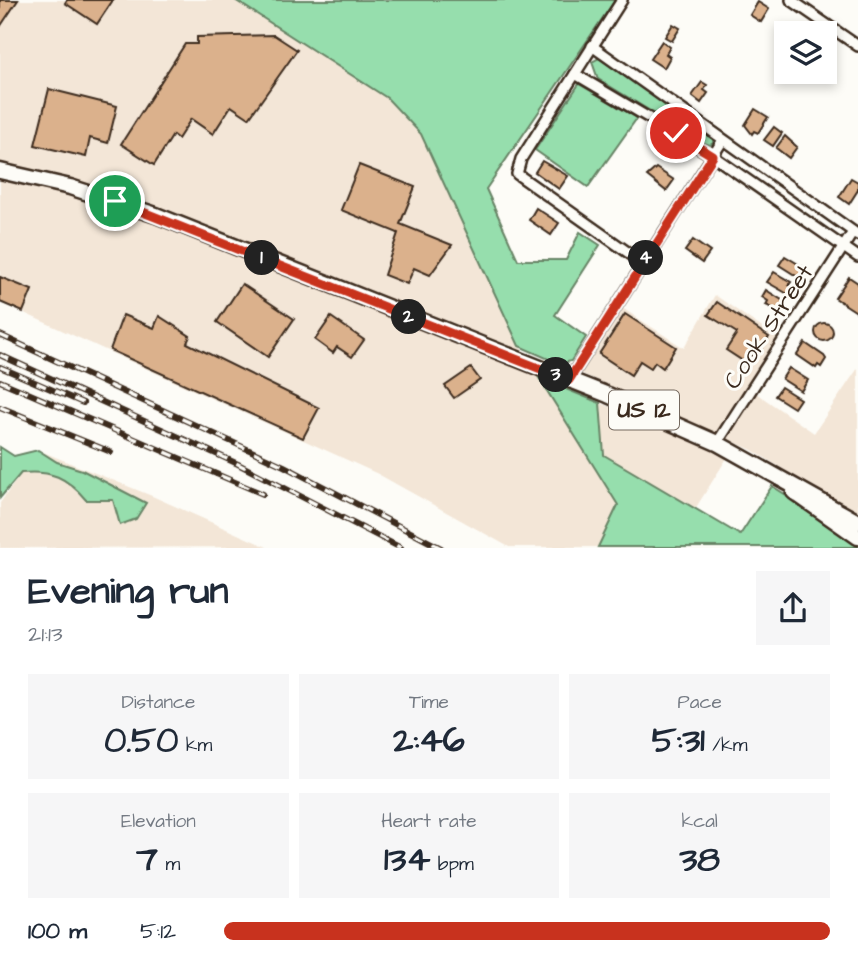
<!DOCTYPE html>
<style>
:root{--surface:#fff;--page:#f6f6f7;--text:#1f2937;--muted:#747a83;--accent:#c8321e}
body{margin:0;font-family:"Architects Daughter",sans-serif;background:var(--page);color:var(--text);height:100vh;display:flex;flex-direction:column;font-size:26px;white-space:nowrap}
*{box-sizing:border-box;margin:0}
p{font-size:23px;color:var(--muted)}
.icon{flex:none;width:38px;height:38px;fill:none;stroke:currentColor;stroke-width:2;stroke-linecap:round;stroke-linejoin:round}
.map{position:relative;height:548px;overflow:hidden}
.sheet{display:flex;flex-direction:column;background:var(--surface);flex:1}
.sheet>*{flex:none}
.controls{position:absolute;left:774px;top:21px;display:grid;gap:14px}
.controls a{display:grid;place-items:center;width:63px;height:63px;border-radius:0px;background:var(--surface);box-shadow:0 4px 10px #0003;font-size:35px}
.pin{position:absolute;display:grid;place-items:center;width:60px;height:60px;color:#fff;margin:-30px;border:4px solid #fff;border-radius:50%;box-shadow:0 2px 7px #0007}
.km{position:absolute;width:35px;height:35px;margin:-18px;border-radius:50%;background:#222;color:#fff;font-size:19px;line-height:35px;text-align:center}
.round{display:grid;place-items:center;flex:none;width:74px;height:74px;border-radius:0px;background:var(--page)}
.head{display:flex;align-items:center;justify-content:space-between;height:119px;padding:0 28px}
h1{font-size:38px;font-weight:700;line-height:52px}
.stats{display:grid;grid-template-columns:repeat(3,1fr);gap:10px;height:119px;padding:7px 28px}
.stats div{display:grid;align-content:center;border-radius:0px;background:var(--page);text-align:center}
.stats b{font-size:35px;font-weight:700}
.stats small{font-size:19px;font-weight:400}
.stats p{font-size:19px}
ul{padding:0 28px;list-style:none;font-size:23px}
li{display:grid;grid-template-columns:112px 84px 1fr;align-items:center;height:52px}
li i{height:18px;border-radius:9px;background:var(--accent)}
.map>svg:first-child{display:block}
.built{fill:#f3e6d7}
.green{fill:#96dead;stroke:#688466;stroke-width:2}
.building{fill:#dbb18c;stroke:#3b2a1e;stroke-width:2}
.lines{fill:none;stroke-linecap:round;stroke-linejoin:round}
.minor-casing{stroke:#3b2a1e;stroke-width:14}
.primary-casing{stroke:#3b2a1e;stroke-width:19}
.minor{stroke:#fdfcf7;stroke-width:9}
.primary{stroke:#fdfcf7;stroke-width:14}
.rail-casing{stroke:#3b2a1e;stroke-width:6}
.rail{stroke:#fdfcf7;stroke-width:3.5;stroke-dasharray:10;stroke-linecap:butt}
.route-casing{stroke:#fff;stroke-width:14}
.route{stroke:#c8321e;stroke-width:9}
.labels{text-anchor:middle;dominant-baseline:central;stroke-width:6;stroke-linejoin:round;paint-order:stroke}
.shield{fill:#fdfcf7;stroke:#75695f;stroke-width:2}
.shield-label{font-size:23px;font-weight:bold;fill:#3b2a1e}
.street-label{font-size:24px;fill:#3b2a1e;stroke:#fdfcf7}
</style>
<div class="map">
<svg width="858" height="548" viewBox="0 0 858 548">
<rect width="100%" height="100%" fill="#fdfcf7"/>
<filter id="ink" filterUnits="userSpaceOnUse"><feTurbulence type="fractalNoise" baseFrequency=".0143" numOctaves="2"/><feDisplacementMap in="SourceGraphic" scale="14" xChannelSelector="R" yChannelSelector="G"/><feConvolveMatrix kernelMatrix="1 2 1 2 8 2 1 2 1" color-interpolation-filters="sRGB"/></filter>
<g filter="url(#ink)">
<g class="built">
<path d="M 0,0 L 235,0 L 387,98 L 421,134 L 514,337 L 619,505 L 598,547 L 509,547 L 378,474 L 0,302 Z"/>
<path d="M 715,295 L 778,339 L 747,387 L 814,433 L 858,368 L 858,515 L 752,450 L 578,372 L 619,306 L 684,348 Z"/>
<path d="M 600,403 L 676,433 L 727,458 L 695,509 L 603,455 Z"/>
<path d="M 38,450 L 152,496 L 267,547 L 0,548 L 0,503 Z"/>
</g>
<g class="green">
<path d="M 235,0 L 615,0 L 486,189 L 518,260 L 566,260 L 580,232 L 600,245 L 555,315 L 586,337 L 571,361 L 560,364 L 519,346 L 421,134 L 387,98 Z"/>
<path d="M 601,57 L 701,128 L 713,139 L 713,143 L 710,145 L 701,142 L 598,79 L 592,62 Z"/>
<path d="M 579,84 L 637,118 L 588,187 L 535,150 Z"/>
<path d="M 539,378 L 600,403 L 604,455 L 740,535 L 772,486 L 858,540 L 858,547 L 598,547 L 618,505 Z"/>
<path d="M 0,447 L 14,456 L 38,450 L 57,462 L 82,470 L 146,503 L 136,519 L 120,525 L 113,500 L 86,500 C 67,477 51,470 21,473 L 0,498 Z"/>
</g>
<g class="building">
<path d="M 0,0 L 18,0 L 0,27 Z"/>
<path d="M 67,0 L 113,0 L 97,24 L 65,3 Z"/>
<path d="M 758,2 L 769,9 L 761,22 L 750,15 Z"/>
<path d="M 673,24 L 680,28 L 672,41 L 665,37 Z"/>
<path d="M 274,35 L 297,50 L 249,118 L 231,106 L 213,134 L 191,119 L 178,139 L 173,135 L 154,165 L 121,144 L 185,44 L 197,44 L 197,37 Z"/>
<path d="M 662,41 L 670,47 L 666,54 L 670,57 L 664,68 L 650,59 Z"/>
<path d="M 702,82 L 707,85 L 704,90 L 708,93 L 701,103 L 692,96 Z"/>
<path d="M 49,89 L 117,106 L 108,143 L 90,138 L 86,157 L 35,145 Z"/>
<path d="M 755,109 L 768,117 L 758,133 L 754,131 L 752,134 L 745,125 Z"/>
<path d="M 774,127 L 782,133 L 773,146 L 764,140 Z"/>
<path d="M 785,136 L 797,147 L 789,158 L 776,148 Z"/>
<path d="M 542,161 L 568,176 L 559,189 L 535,172 Z"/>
<path d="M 359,165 L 415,187 L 400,224 L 452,245 L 430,275 L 414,268 L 407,284 L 384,275 L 398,233 L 341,210 Z"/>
<path d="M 656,168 L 674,180 L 666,191 L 647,176 Z"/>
<path d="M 851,178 L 858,182 L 858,190 L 849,204 L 839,197 Z"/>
<path d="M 536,208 L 559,223 L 551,235 L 529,220 Z"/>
<path d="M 693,240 L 710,252 L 702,263 L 685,251 Z"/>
<path d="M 785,256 L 808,270 L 801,279 L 779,265 Z"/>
<path d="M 774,272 L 791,282 L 789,285 L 797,291 L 793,297 L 767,282 Z"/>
<path d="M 0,277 L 32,290 L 23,312 L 0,302 Z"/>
<path d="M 849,277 L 858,283 L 858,313 L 835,298 Z"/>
<path d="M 242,284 L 294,319 L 268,357 L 217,322 Z"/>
<path d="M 766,290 L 785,302 L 783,313 L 766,305 L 768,301 L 762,297 Z"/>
<path d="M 717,302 L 769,337 L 761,349 L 757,346 L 746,363 L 726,350 L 737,333 L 708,315 Z"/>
<path d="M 625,314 L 676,347 L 663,368 L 655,362 L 651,368 L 640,361 L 631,375 L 599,354 Z"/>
<path d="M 123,315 L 154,328 L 159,316 L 190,336 L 187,343 L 319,408 L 303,438 L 110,350 Z"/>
<path d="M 331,317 L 364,340 L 352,357 L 337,347 L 333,353 L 315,340 Z"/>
<circle cx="824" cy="332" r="9"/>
<path d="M 805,343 L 824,356 L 826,359 L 821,367 L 818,365 L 816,368 L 797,355 Z"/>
<path d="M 471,368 L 480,380 L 454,398 L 445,386 Z"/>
<path d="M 789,368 L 808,380 L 801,391 L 782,379 Z"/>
<path d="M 781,387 L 800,399 L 794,408 L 775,396 Z"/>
</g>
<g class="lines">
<g class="minor-casing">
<g id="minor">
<path d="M 622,0 L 521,159 L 517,174 L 643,263"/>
<path d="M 791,0 L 858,46"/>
<path d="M 592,46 L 858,235"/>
<path d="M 575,74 L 713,156 L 858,257"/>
<path d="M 569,380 L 723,140"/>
<path d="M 717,443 L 853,232"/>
</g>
</g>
<g class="primary-casing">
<g id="primary">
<path d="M 0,171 L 70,187 L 156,215 L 608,395 L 717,443 L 858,522"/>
<path d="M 794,492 L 858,537"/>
</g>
</g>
<use href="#minor" class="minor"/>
<use href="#primary" class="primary"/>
<g class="rail-casing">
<g id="rail">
<path d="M 0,335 L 284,466 L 441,548"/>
<path d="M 0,355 L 238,464 L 401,548"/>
<path d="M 0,367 L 83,403"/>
<path d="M 0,381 L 263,494"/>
<path d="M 0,407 L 111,452"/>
</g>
</g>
<use href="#rail" class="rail"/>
</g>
</g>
<g class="lines" filter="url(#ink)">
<g class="route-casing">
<path id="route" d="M 115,201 L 569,380 L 713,156 L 676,133"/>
</g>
<use href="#route" class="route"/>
</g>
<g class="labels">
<rect class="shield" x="609" y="390.5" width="70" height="39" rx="5"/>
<g class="shield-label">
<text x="644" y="410">US 12</text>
</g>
<g class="street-label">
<text transform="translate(769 327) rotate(-57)">Cook Street</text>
</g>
</g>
</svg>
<div class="controls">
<a><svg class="icon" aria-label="layers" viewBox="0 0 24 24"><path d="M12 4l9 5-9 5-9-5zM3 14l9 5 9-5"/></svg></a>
</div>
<div class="pin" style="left:115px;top:201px;background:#1e9e55"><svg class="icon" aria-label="arrive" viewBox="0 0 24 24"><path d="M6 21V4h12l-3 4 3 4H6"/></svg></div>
<div class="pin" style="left:676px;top:133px;background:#d93025"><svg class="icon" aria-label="check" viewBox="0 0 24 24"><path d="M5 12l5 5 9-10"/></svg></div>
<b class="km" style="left:262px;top:258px">1</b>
<b class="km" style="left:409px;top:317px">2</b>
<b class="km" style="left:556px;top:375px">3</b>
<b class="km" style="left:646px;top:258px">4</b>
</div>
<section class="sheet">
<div class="head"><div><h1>Evening run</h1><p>21:13</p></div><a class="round"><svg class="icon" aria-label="share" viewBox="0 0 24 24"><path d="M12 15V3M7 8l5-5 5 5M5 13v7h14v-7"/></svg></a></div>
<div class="stats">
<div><p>Distance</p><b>0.50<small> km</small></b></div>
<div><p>Time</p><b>2:46</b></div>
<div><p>Pace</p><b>5:31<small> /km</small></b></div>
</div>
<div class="stats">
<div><p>Elevation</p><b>7<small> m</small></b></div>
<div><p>Heart rate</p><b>134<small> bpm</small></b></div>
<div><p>kcal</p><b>38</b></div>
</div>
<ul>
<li><b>100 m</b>5:12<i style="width:100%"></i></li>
</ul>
</section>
